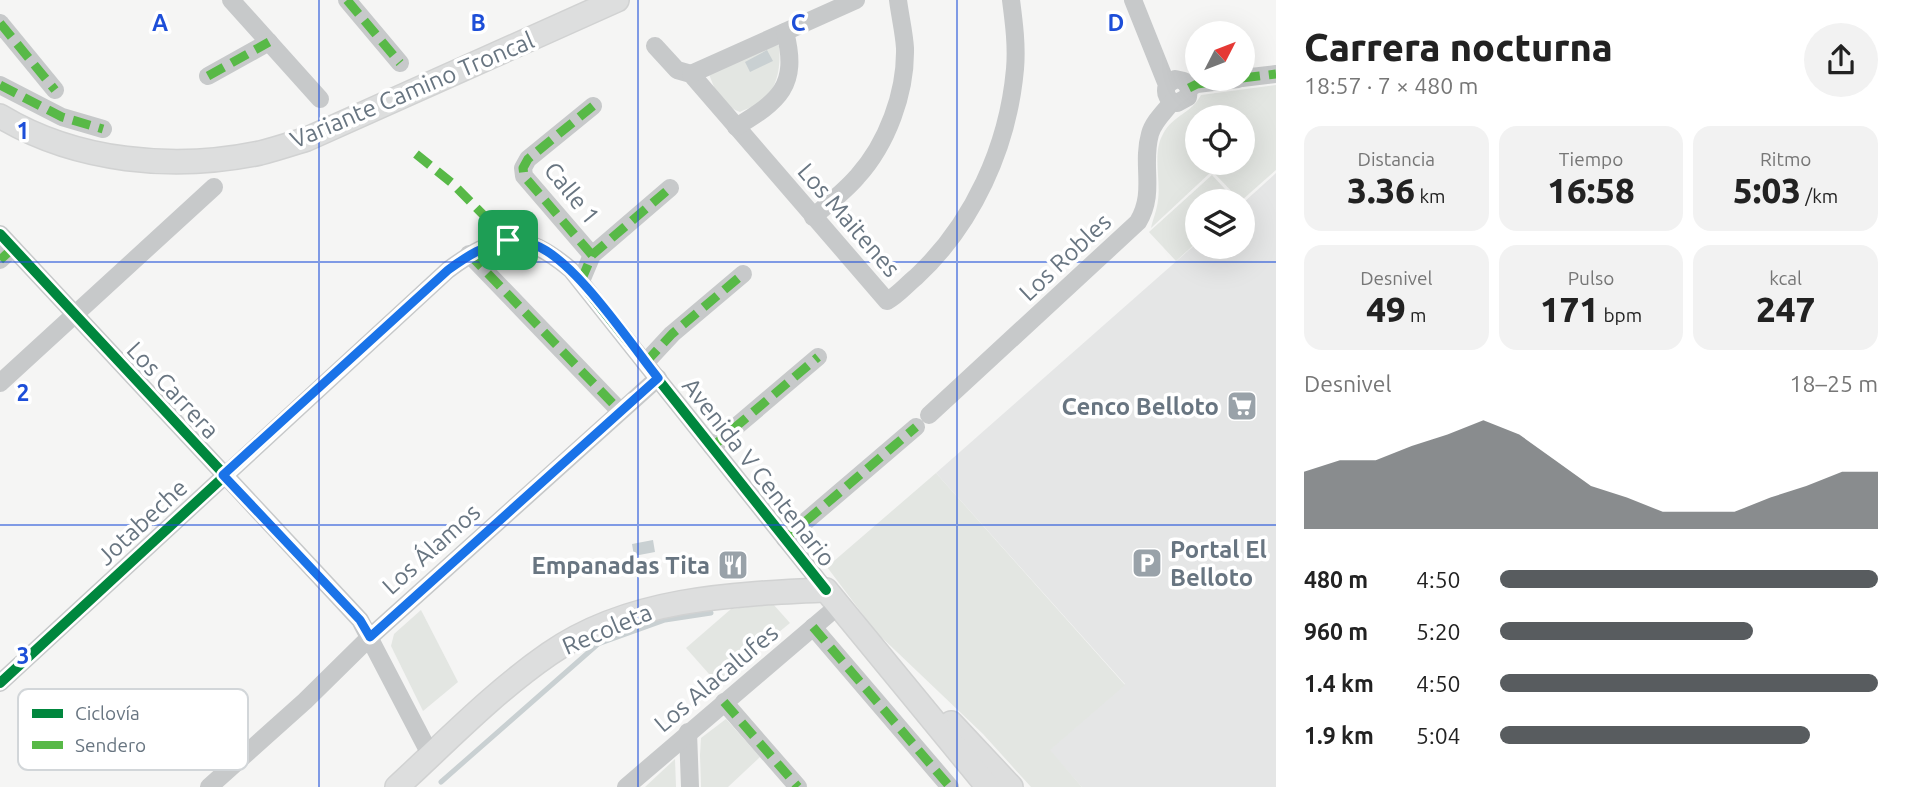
<!DOCTYPE html>
<html lang="es">
<meta charset="utf-8">
<style>
:root{--surface:#fff;--page:#f2f2f2;--text:#222;--muted:#767676;--accent:#585c5f}
body{margin:0;font-family:Ubuntu,sans-serif;background:var(--page);color:var(--text);height:100vh;display:flex;flex-direction:column;font-size:26px;white-space:nowrap}
*{box-sizing:border-box;margin:0}
p{font-size:23px;color:var(--muted)}
.icon{flex:none;width:38px;height:38px;fill:none;stroke:currentColor;stroke-width:2;stroke-linecap:round;stroke-linejoin:round}
.map{position:relative;flex:1;overflow:hidden}
.drawer{display:flex;flex-direction:column;background:var(--surface);width:630px}
.drawer>*{flex:none}
.needle{width:46px;rotate:48deg}
.fabs{position:absolute;left:1185px;top:21px;display:grid;gap:14px}
.fabs a{display:grid;place-items:center;width:70px;height:70px;border-radius:50%;background:var(--surface);box-shadow:0 7px 28px #0002;font-size:35px}
.pin{position:absolute;display:grid;place-items:center;width:60px;height:60px;color:#fff;margin:-30px;border-radius:14px;box-shadow:0 4px 10px #0006}
.round{display:grid;place-items:center;flex:none;width:74px;height:74px;border-radius:37px;background:var(--page)}
.headline{display:flex;align-items:center;justify-content:space-between;height:119px;padding:0 28px}
h1{font-size:38px;font-weight:800;line-height:52px}
.figures{display:grid;grid-template-columns:repeat(3,1fr);gap:10px;height:119px;padding:7px 28px}
.figures div{display:grid;align-content:center;border-radius:18px;background:var(--page);text-align:center}
.figures b{font-size:35px;font-weight:800}
.figures small{font-size:19px;font-weight:400}
.figures p{font-size:19px}
.chart{height:196px;padding:14px 28px}
.chart p{display:flex;justify-content:space-between}
.chart svg{width:100%;height:126px;margin-top:7px;fill:var(--accent);opacity:.7}
ul{padding:0 28px;list-style:none;font-size:23px}
li{display:grid;grid-template-columns:112px 84px 1fr;align-items:center;height:52px}
li i{height:18px;border-radius:9px;background:var(--accent)}
main{display:flex;flex:1;min-height:0}
.map>svg:first-child{display:block}
.built{fill:#e5e6e6}
.green{fill:#e3e6e2;fill-rule:evenodd}
.water{fill:#c9d0d2}
.lines{fill:none;stroke-linecap:round;stroke-linejoin:round}
.stream{stroke:#c9d0d2;stroke-width:5}
.major-casing{stroke:#d1d2d2;stroke-width:26}
.minor{stroke:#c7c9ca;stroke-width:18}
.major{stroke:#dddede;stroke-width:23}
.quiet{stroke:#58b947;stroke-width:9;stroke-dasharray:18 9;stroke-linecap:butt}
.cycleway-casing{stroke:#fff;stroke-width:15}
.cycleway{stroke:#00873e;stroke-width:10}
.route-casing{stroke:#fff;stroke-width:14}
.route{stroke:#1a73e8;stroke-width:9}
.grid{fill:none;stroke:#1d4ed8;stroke-width:2;stroke-opacity:0.55}
.labels{text-anchor:middle;dominant-baseline:central;stroke-width:7;stroke-linejoin:round;paint-order:stroke}
.street-label{font-size:24px;fill:#687581;stroke:#fff}
.poi-label{font-size:24px;font-weight:bold;fill:#687581;stroke:#fff;text-anchor:end}
.key{fill:#fff;stroke:#d2d6d9;stroke-width:2}
.key-label{font-size:19px;fill:#687581}
.grid-label{font-size:23px;text-anchor:middle;font-weight:bold;fill:#1d4ed8;stroke:#fff;stroke-width:7;stroke-linejoin:round;paint-order:stroke}
</style>
<main>
<div class="map">
<svg width="1276" height="787" viewBox="0 0 1276 787">
<rect width="100%" height="100%" fill="#f5f5f4"/>
<path class="built" d="M 1276,173 L 1276,787 L 1082,787 L 1049,750 L 1125,684 L 936,473 L 1197,243 L 1197,247 L 1242,247 L 1243,203 Z"/>
<g class="green">
<path d="M 775,42 L 779,46 C 781,65 778,85 765,99 C 760,105 748,108 740,112 C 720,104 715,91 708,71 Z"/>
<path d="M 1276,85 L 1276,170 L 1241,201 L 1212,171 L 1151,228 C 1153,219 1157,210 1158,200 C 1161,180 1152,153 1163,134 C 1174,114 1191,114 1201,95 ZM 1197,117 L 1242,117 L 1242,163 L 1197,163 Z"/>
<path d="M 1212,175 L 1236,201 L 1197,201 L 1197,242 L 1176,261 L 1149,232 Z"/>
<path d="M 936,473 L 1125,685 L 1050,750 L 1082,787 L 1031,787 L 983,734 L 876,632 L 827,567 Z"/>
<path d="M 773,604 L 790,623 L 717,683 L 686,648 L 731,609 Z"/>
<path d="M 421,610 L 458,682 L 423,711 L 391,646 L 394,634 Z"/>
<path d="M 726,719 L 760,757 L 728,787 L 701,787 L 700,755 L 701,738 Z"/>
<path d="M 675,759 L 676,787 L 645,787 Z"/>
</g>
<g class="water">
<path d="M 767,50 L 773,61 L 750,72 L 745,62 Z"/>
<path d="M 653,540 L 655,552 L 634,556 L 632,544 Z"/>
</g>
<g class="lines">
<path class="stream" d="M 441,782 L 598,644 L 665,620 L 711,613"/>
<g class="major-casing">
<g id="major">
<path d="M 0,116 C 76,162 174,171 260,153 C 276,149 291,144 307,139 L 617,0"/>
<path d="M 951,723 L 1011,787"/>
<path d="M 397,787 C 446,742 494,692 549,654 C 629,598 732,594 826,590 L 988,787"/>
</g>
</g>
<g class="minor">
<path d="M 231,0 L 320,99"/>
<path d="M 347,0 L 400,63"/>
<path d="M 1133,0 L 1167,85 C 1164,94 1168,101 1177,103 L 1188,97 L 1189,88 L 1184,81 L 1175,79 L 1167,85"/>
<path d="M 0,23 L 55,90"/>
<path d="M 655,46 L 677,70 L 691,74 L 887,301 C 898,295 906,285 916,277 C 973,224 1008,147 1015,69 C 1017,46 1014,23 1011,0"/>
<path d="M 691,74 L 856,0"/>
<path d="M 208,76 L 269,42"/>
<path d="M 1242,78 L 1276,74"/>
<path d="M 0,85 L 62,117 L 103,129"/>
<path d="M 1189,88 L 1197,84 L 1238,79"/>
<path d="M 736,127 C 779,101 799,86 785,32"/>
<path d="M 813,217 C 828,204 844,192 857,177 C 887,144 906,93 905,48 C 904,32 900,16 898,0"/>
<path d="M 0,234 L 360,620 L 431,756"/>
<path d="M 469,254 L 620,411"/>
<path d="M 592,255 L 524,176 L 523,168 L 528,159 L 593,106"/>
<path d="M 0,260 L 13,248"/>
<path d="M 581,281 L 592,255 L 670,188"/>
<path d="M 645,363 L 672,334 L 743,274"/>
<path d="M 0,383 L 214,187"/>
<path d="M 929,415 L 1138,222 C 1156,192 1141,166 1150,134 C 1153,122 1165,111 1172,102"/>
<path d="M 712,447 L 818,357"/>
<path d="M 785,539 L 916,427"/>
<path d="M 813,627 L 950,787"/>
<path d="M 0,683 L 448,270 C 496,234 523,229 571,270 L 826,590"/>
<path d="M 724,702 L 798,787"/>
<path d="M 688,732 L 690,787"/>
<path d="M 209,787 L 305,701 L 370,637 L 658,378"/>
<path d="M 626,787 L 838,606"/>
</g>
<use href="#major" class="major"/>
<g class="quiet">
<path d="M 347,0 L 400,63"/>
<path d="M 0,23 L 55,90"/>
<path d="M 208,76 L 269,42"/>
<path d="M 1242,78 L 1276,74"/>
<path d="M 0,85 L 62,117 L 103,129"/>
<path d="M 1189,88 L 1197,84 L 1238,79"/>
<path d="M 416,154 L 453,184 L 508,240"/>
<path d="M 469,254 L 620,411"/>
<path d="M 592,255 L 524,176 L 523,168 L 528,159 L 593,106"/>
<path d="M 0,260 L 13,248"/>
<path d="M 581,281 L 592,255 L 670,188"/>
<path d="M 645,363 L 672,334 L 743,274"/>
<path d="M 712,447 L 818,357"/>
<path d="M 785,539 L 916,427"/>
<path d="M 813,627 L 950,787"/>
<path d="M 724,702 L 798,787"/>
</g>
<g class="cycleway-casing">
<g id="cycleway">
<path d="M 0,234 L 360,620 L 370,637 L 633,400"/>
<path d="M 0,683 L 448,270 C 496,234 523,229 571,270 L 826,590"/>
</g>
</g>
<use href="#cycleway" class="cycleway"/>
</g>
<g class="lines">
<g class="route-casing">
<path id="route" d="M 508,240 C 517,241 527,241 535,245 C 576,261 629,342 658,378 L 370,637 L 360,620 L 223,475 L 448,270 C 468,255 484,246 508,240 Z"/>
</g>
<use href="#route" class="route"/>
</g>
<path class="grid" d="M 319,0 L 319,787M 638,0 L 638,787M 957,0 L 957,787M 0,262 L 1276,262M 0,525 L 1276,525"/>
<defs>
<g id="supermarket-square" transform="scale(1.575)"><rect x="-9" y="-9" width="18" height="18" rx="4" fill="#99a2a9" stroke="#fff"/><path d="M-6-5.5h2.5l.6 2H6L4.5 2H-2.5L-4.4-4H-6ZM-1.5 3.2a1.3 1.3 0 1 0 .1 0ZM3 3.2a1.3 1.3 0 1 0 .1 0Z" fill="#fff"/></g>
<g id="parking-square" transform="scale(1.575)"><rect x="-9" y="-9" width="18" height="18" rx="4" fill="#99a2a9" stroke="#fff"/><path d="M-3.5-5.5H1a3.5 3.5 0 0 1 0 7H-1V5.5H-3.5ZM-1-3.4V-.6H.8a1.4 1.4 0 0 0 0-2.8Z" fill="#fff"/></g>
<g id="restaurant-square" transform="scale(1.575)"><rect x="-9" y="-9" width="18" height="18" rx="4" fill="#99a2a9" stroke="#fff"/><path d="M-5-6h1v4h1v-4h1v4h1v-4h1v5L-1.5 .5V6h-2V.5L-5-1ZM5-6V6H3V1.5H1.5Q1.5-4 5-6Z" fill="#fff"/></g>
</defs>
<g fill-rule="evenodd">
<use href="#supermarket-square" x="1242" y="406"/>
<use href="#parking-square" x="1147" y="563"/>
<use href="#restaurant-square" x="733" y="565"/>
</g>
<g class="labels">
<g class="street-label">
<text transform="translate(412 90) rotate(-23)">Variante Camino Troncal</text>
<text transform="translate(572 193) rotate(51)">Calle 1</text>
<text transform="translate(849 220) rotate(49)">Los Maitenes</text>
<text transform="translate(1065 257) rotate(-43)">Los Robles</text>
<text transform="translate(173 390) rotate(47)">Los Carrera</text>
<text transform="translate(759 472) rotate(52)">Avenida V Centenario</text>
<text transform="translate(142 522) rotate(-43)">Jotabeche</text>
<text transform="translate(431 549) rotate(-42)">Los Álamos</text>
<text transform="translate(607 629) rotate(-23)">Recoleta</text>
<text transform="translate(716 678) rotate(-40)">Los Alacalufes</text>
</g>
<g class="poi-label">
<text x="1219" y="406">Cenco Belloto</text>
<text x="1170" y="549" text-anchor="start">Portal El<tspan x="1170" dy="28">Belloto</tspan></text>
<text x="710" y="565">Empanadas Tita</text>
</g>
</g>
<rect x="18" y="689" width="230" height="81" rx="10" class="key"/>
<rect x="32" y="709" width="31" height="9" fill="#00873e"/>
<rect x="32" y="741" width="31" height="8" fill="#58b947"/>
<g class="key-label">
<text x="75" y="720">Ciclovía</text>
<text x="75" y="752">Sendero</text>
</g>
<g class="grid-label">
<text x="160" y="31">A</text>
<text x="478" y="31">B</text>
<text x="798" y="31">C</text>
<text x="1116" y="31">D</text>
<text x="23" y="139">1</text>
<text x="23" y="401">2</text>
<text x="23" y="664">3</text>
</g>
</svg>
<div class="fabs">
<a><svg class="needle" viewBox="-14 -14 28 28"><path d="M0-13l5 13h-10z" fill="#e53935"/><path d="M0 13l5-13h-10z" fill="#767676"/></svg></a>
<a><svg class="icon" aria-label="locate" viewBox="0 0 24 24"><circle cx="12" cy="12" r="6"/><path d="M12 2v4M12 18v4M2 12h4M18 12h4"/></svg></a>
<a><svg class="icon" aria-label="layers" viewBox="0 0 24 24"><path d="M12 4l9 5-9 5-9-5zM3 14l9 5 9-5"/></svg></a>
</div>
<div class="pin" style="left:508px;top:240px;background:#1e9e55"><svg class="icon" aria-label="arrive" viewBox="0 0 24 24"><path d="M6 21V4h12l-3 4 3 4H6"/></svg></div>
</div>
<section class="drawer">
<div class="headline"><div><h1>Carrera nocturna</h1><p>18:57 · 7 × 480 m</p></div><a class="round"><svg class="icon" aria-label="share" viewBox="0 0 24 24"><path d="M12 15V3M7 8l5-5 5 5M5 13v7h14v-7"/></svg></a></div>
<div class="figures">
<div><p>Distancia</p><b>3.36<small> km</small></b></div>
<div><p>Tiempo</p><b>16:58</b></div>
<div><p>Ritmo</p><b>5:03<small> /km</small></b></div>
</div>
<div class="figures">
<div><p>Desnivel</p><b>49<small> m</small></b></div>
<div><p>Pulso</p><b>171<small> bpm</small></b></div>
<div><p>kcal</p><b>247</b></div>
</div>
<div class="chart"><p><span>Desnivel</span>18–25 m</p>
<svg viewBox="0 0 160 44" preserveAspectRatio="none"><path d="M0 44V24L10 20L20 20L30 15L40 11L50 6L60 11L70 20L80 29L90 33L100 38L110 38L120 38L130 33L140 29L150 24L160 24V44z"/></svg>
</div>
<ul>
<li><b>480 m</b>4:50<i style="width:100%"></i></li>
<li><b>960 m</b>5:20<i style="width:67%"></i></li>
<li><b>1.4 km</b>4:50<i style="width:100%"></i></li>
<li><b>1.9 km</b>5:04<i style="width:82%"></i></li>
</ul>
</section>
</main>
